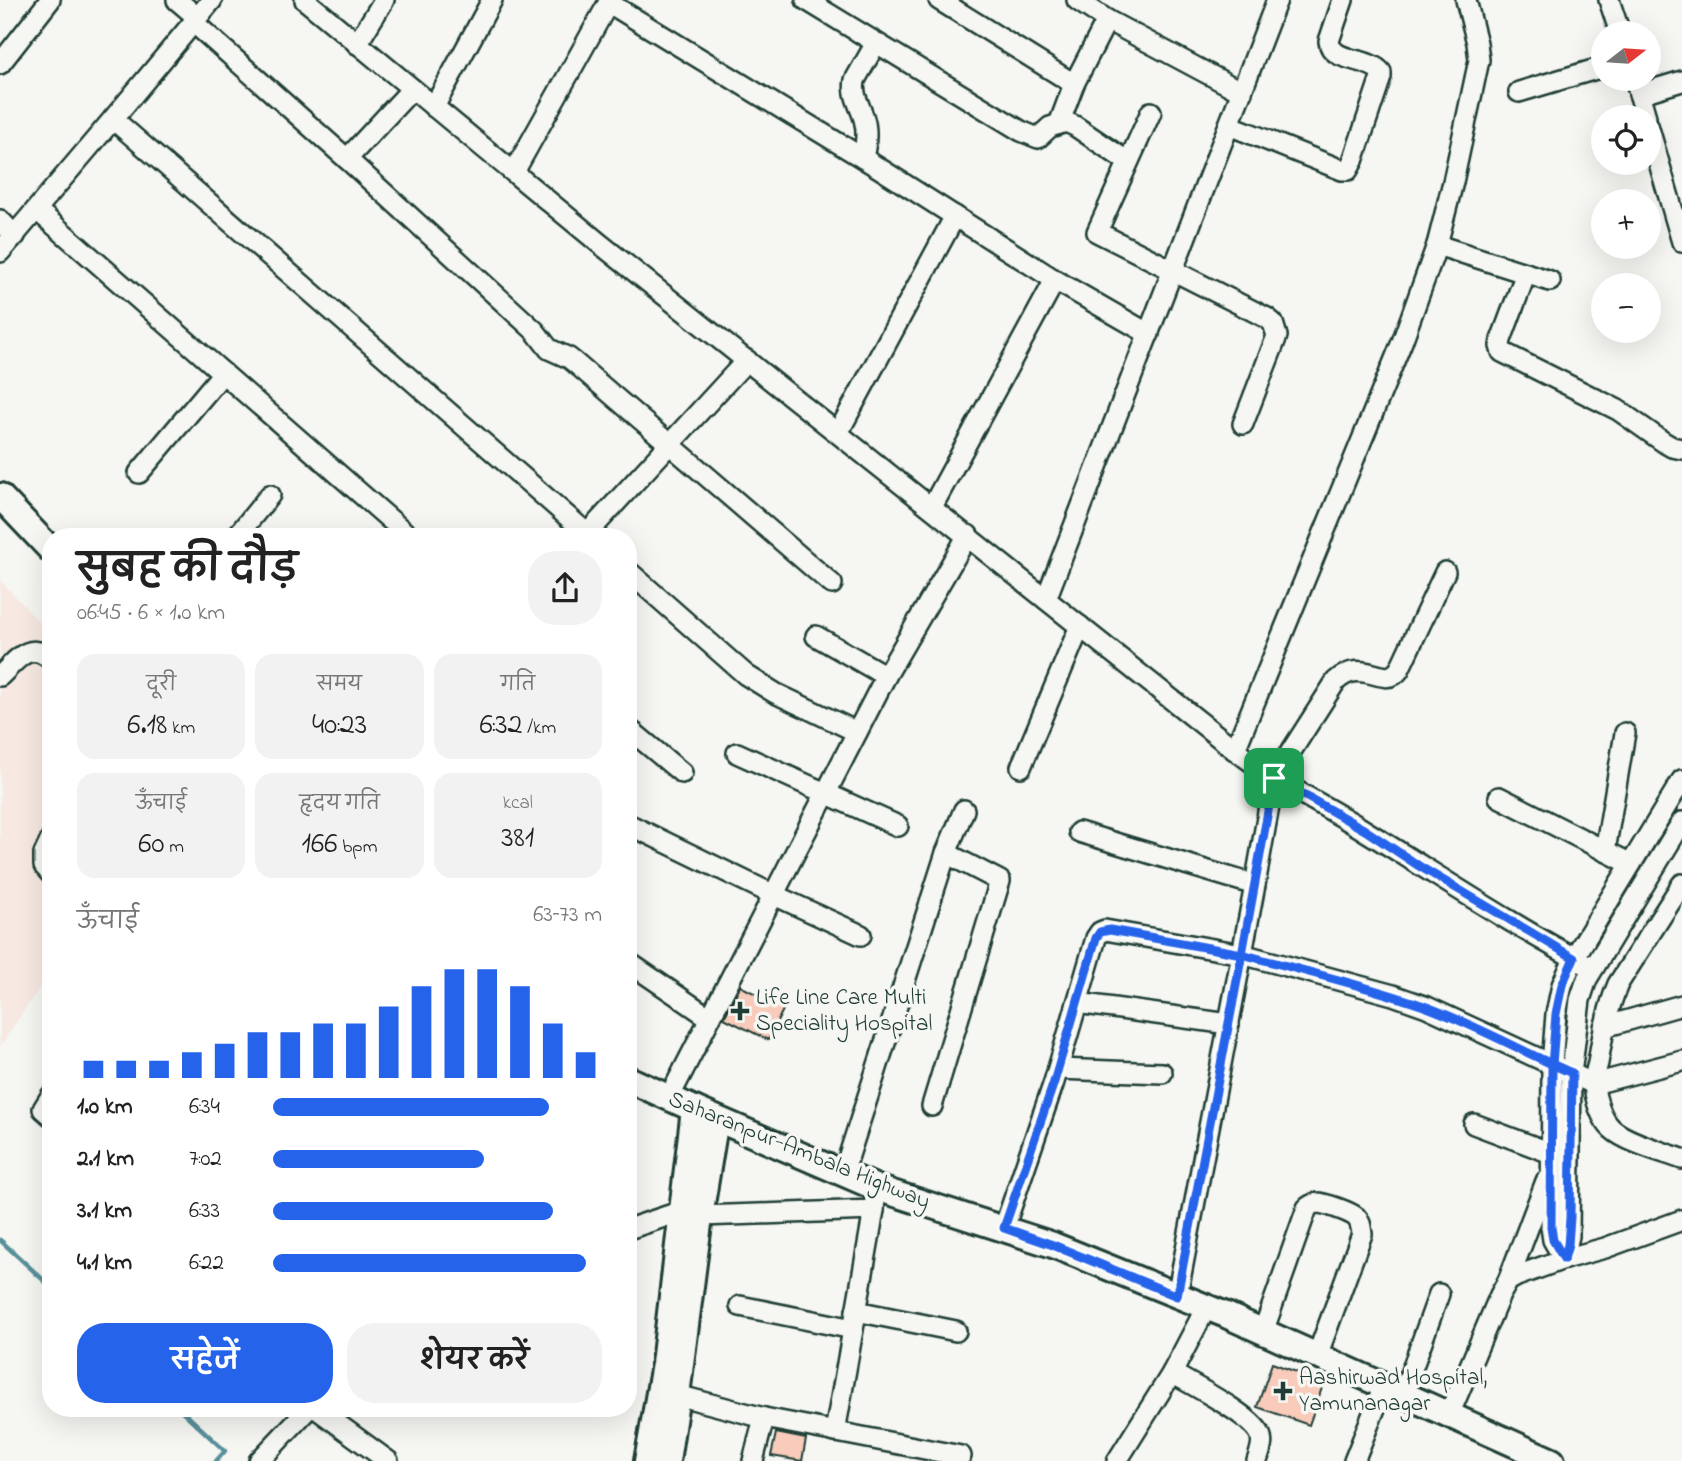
<!DOCTYPE html>
<html lang="hi">
<meta charset="utf-8">
<style>
:root{--surface:#fff;--page:#f2f2f2;--text:#222;--muted:#767676;--accent:#2563eb}
body{margin:0;font-family:"Indie Flower","Playpen Sans Deva",sans-serif;background:var(--page);color:var(--text);height:100vh;display:flex;flex-direction:column;font-size:26px;white-space:nowrap}
*{box-sizing:border-box;margin:0}
p{font-size:23px;color:var(--muted)}
.icon{flex:none;width:38px;height:38px;fill:none;stroke:currentColor;stroke-width:2;stroke-linecap:round;stroke-linejoin:round}
.map{position:relative;flex:1;overflow:hidden}
.sheet{position:absolute;left:42px;top:528px;width:595px;height:889px;display:flex;flex-direction:column;background:var(--surface);border-radius:28px;box-shadow:0 7px 28px #0002}
.sheet>*{flex:none}
.needle{width:46px;rotate:73deg}
.tools{position:absolute;left:1591px;top:21px;display:grid;gap:14px}
.tools a{display:grid;place-items:center;width:70px;height:70px;border-radius:50%;background:var(--surface);box-shadow:0 7px 28px #0002;font-size:35px}
.pin{position:absolute;display:grid;place-items:center;width:60px;height:60px;color:#fff;margin:-30px;border-radius:14px;box-shadow:0 4px 10px #0006}
.round{display:grid;place-items:center;flex:none;width:74px;height:74px;border-radius:28px;background:var(--page)}
.headline{display:flex;align-items:center;justify-content:space-between;height:119px;padding:0 35px}
h1{font-size:38px;font-weight:600;line-height:52px}
.metrics{display:grid;grid-template-columns:repeat(3,1fr);gap:10px;height:119px;padding:7px 35px}
.metrics div{display:grid;align-content:center;border-radius:18px;background:var(--page);text-align:center}
.metrics b{font-size:30px;font-weight:600}
.metrics small{font-size:19px;font-weight:400}
.metrics p{font-size:19px}
.chart{height:196px;padding:14px 35px}
.chart p{display:flex;justify-content:space-between}
.chart svg{width:100%;height:126px;margin-top:7px;stroke:var(--accent);stroke-width:6}
.action{display:flex;gap:14px;margin-top:auto;padding:14px 35px}
.action a{flex:1;height:80px;border-radius:28px;background:var(--accent);color:#fff;font-size:28px;font-weight:600;line-height:80px;text-align:center}
.action a+a{background:var(--page);color:var(--text)}
ul{padding:0 35px;list-style:none;font-size:23px}
li{display:grid;grid-template-columns:112px 84px 1fr;align-items:center;height:52px}
li i{height:18px;border-radius:9px;background:var(--accent)}
.map>svg:first-child{display:block}
.built{fill:#f7e9e2}
.lines{fill:none;stroke-linecap:round;stroke-linejoin:round}
.stream{stroke:#58909a;stroke-width:4.5}
.building{fill:#f8cbbb;stroke:#1f3d34;stroke-width:2}
.minor-casing{stroke:#1f3d34;stroke-width:24}
.major-casing{stroke:#1f3d34;stroke-width:30}
.minor{stroke:#f6f6f2;stroke-width:19}
.major{stroke:#f6f6f2;stroke-width:24}
.route-casing{stroke:#fff;stroke-width:14}
.route{stroke:#2563eb;stroke-width:9}
.poi-dot{fill:#1f3d34;stroke:#f6f6f2;stroke-width:2.5}
.labels{text-anchor:middle;dominant-baseline:central;stroke-width:7;stroke-linejoin:round;paint-order:stroke}
.poi-label{font-size:23px;fill:#1f3d34;stroke:#f6f6f2;text-anchor:start}
.street-label{font-size:23px;fill:#1f3d34;stroke:#f6f6f2}
</style>
<div class="map">
<svg width="1682" height="1461" viewBox="0 0 1682 1461">
<rect width="100%" height="100%" fill="#f6f6f2"/>
<filter id="ink" filterUnits="userSpaceOnUse"><feTurbulence type="fractalNoise" baseFrequency=".0143" numOctaves="2"/><feDisplacementMap in="SourceGraphic" scale="14" xChannelSelector="R" yChannelSelector="G"/><feConvolveMatrix kernelMatrix="1 2 1 2 8 2 1 2 1" color-interpolation-filters="sRGB"/></filter>
<g filter="url(#ink)">
<path class="built" d="M 0,580 L 51,635 L 51,970 L 0,1047 Z"/>
<g class="lines">
<g class="stream">
<path d="M 0,1240 L 51,1287"/>
<path d="M 180,1409 L 225,1451 L 216,1461"/>
</g>
</g>
<g class="building">
<path d="M 740,986 L 784,1008 L 768,1040 L 724,1018 Z"/>
<path d="M 1272,1363 L 1324,1382 L 1309,1425 L 1257,1407 Z"/>
<path d="M 776,1433 L 806,1439 L 802,1461 L 771,1456 Z"/>
</g>
<g class="lines">
<g class="minor-casing">
<g id="minor">
<path d="M 177,0 L 197,17"/>
<path d="M 305,0 L 599,243 L 1235,750 L 1274,778 L 1255,885 L 1177,1296"/>
<path d="M 806,0 L 1021,131 L 1038,138 L 1050,127 L 1066,122 L 1075,126 L 1128,162"/>
<path d="M 939,0 L 1074,84"/>
<path d="M 1077,0 L 1107,20 L 1242,92"/>
<path d="M 1609,0 L 1620,33"/>
<path d="M 609,3 L 879,168 L 1055,280 L 1149,334"/>
<path d="M 193,22 L 347,159 L 535,331 L 549,349 L 569,358 L 574,362 L 832,584"/>
<path d="M 357,44 L 384,0"/>
<path d="M 0,64 L 50,0"/>
<path d="M 1635,79 L 1646,117"/>
<path d="M 1519,92 L 1603,67"/>
<path d="M 1639,94 L 1682,81"/>
<path d="M 434,107 L 492,0"/>
<path d="M 1151,112 L 1097,232 L 1267,318 L 1273,323 L 1277,336 L 1243,424"/>
<path d="M 113,119 L 591,537"/>
<path d="M 1059,124 L 1074,84 L 1107,20"/>
<path d="M 1229,125 L 1342,170 L 1348,170 L 1353,161 L 1381,77 L 1381,72 C 1369,57 1331,63 1329,41 L 1343,0"/>
<path d="M 1648,125 L 1682,242"/>
<path d="M 863,158 C 866,145 868,132 864,119 C 860,105 852,95 855,80 L 876,43"/>
<path d="M 347,159 L 412,89"/>
<path d="M 514,172 L 610,0"/>
<path d="M 37,210 L 410,537"/>
<path d="M 0,220 L 15,236"/>
<path d="M 1437,245 L 1550,281"/>
<path d="M 0,252 L 113,119 L 212,0"/>
<path d="M 1526,273 L 1501,340 L 1500,346 L 1502,352 L 1618,410 L 1665,443 L 1672,447 L 1682,449"/>
<path d="M 838,433 L 955,216"/>
<path d="M 139,473 L 223,373"/>
<path d="M 932,507 L 1055,280"/>
<path d="M 587,534 L 747,360"/>
<path d="M 236,537 L 270,495"/>
<path d="M 628,571 L 746,675 L 775,693 L 857,732"/>
<path d="M 1445,572 L 1399,670 C 1384,690 1363,656 1336,681 L 1274,778 C 1305,796 1337,813 1367,832 C 1442,878 1515,927 1593,968"/>
<path d="M 1046,599 L 1277,0"/>
<path d="M 816,636 L 886,676"/>
<path d="M 0,676 C 16,661 30,639 51,660"/>
<path d="M 628,728 L 682,773"/>
<path d="M 1235,750 L 1402,342 L 1437,245 L 1453,182 L 1479,60 L 1477,43 L 1466,0"/>
<path d="M 737,753 L 898,826"/>
<path d="M 1021,767 L 1080,626"/>
<path d="M 1499,797 L 1631,864"/>
<path d="M 628,824 L 774,895 L 861,935"/>
<path d="M 1079,832 L 1255,885"/>
<path d="M 51,839 L 44,854 L 44,866 L 51,874"/>
<path d="M 1605,851 L 1625,733"/>
<path d="M 1682,884 L 1618,984 C 1607,1010 1602,1036 1598,1063 C 1596,1070 1594,1078 1594,1084 C 1595,1099 1601,1119 1612,1129 C 1626,1142 1663,1152 1682,1159"/>
<path d="M 628,962 L 710,1018"/>
<path d="M 1077,1003 L 1229,1024"/>
<path d="M 1604,1027 L 1682,1005"/>
<path d="M 1058,1069 L 1162,1073"/>
<path d="M 51,1096 L 43,1109 L 51,1116"/>
<path d="M 669,1098 L 886,676 L 968,535"/>
<path d="M 932,1106 L 1000,881 L 946,853"/>
<path d="M 1474,1124 L 1551,1153"/>
<path d="M 843,1174 L 946,853 L 964,810"/>
<path d="M 700,1216 L 874,1210 L 875,1199"/>
<path d="M 1004,1228 L 1054,1082 L 1096,938 L 1100,932 L 1105,930 L 1242,954 L 1393,995 L 1427,1007 L 1594,1084 L 1682,1061"/>
<path d="M 628,1229 L 682,1211"/>
<path d="M 1564,1259 L 1553,1240 L 1551,1227 L 1552,1064 L 1556,1014 L 1562,985 L 1574,958 L 1682,780"/>
<path d="M 1564,1259 L 1569,1236 L 1571,1074 L 1580,1000 L 1587,979 L 1682,822"/>
<path d="M 1508,1281 L 1546,1181"/>
<path d="M 740,1306 L 853,1329"/>
<path d="M 856,1311 L 956,1331"/>
<path d="M 1263,1332 L 1307,1208 C 1311,1205 1311,1204 1317,1203 C 1325,1203 1350,1212 1356,1217 C 1361,1222 1361,1227 1362,1234 L 1317,1356"/>
<path d="M 1172,1373 C 1192,1385 1250,1414 1260,1434 C 1264,1442 1260,1452 1257,1461"/>
<path d="M 1403,1394 L 1439,1294"/>
<path d="M 677,1395 L 764,1418 L 961,1456"/>
<path d="M 317,1409 L 388,1461"/>
<path d="M 1449,1415 L 1500,1295 L 1508,1281 L 1517,1276 L 1564,1259 L 1605,1248 L 1682,1220"/>
<path d="M 835,1432 L 874,1210"/>
<path d="M 259,1461 L 308,1409"/>
<path d="M 753,1461 L 764,1418"/>
<path d="M 1117,1461 L 1172,1373 L 1206,1308"/>
<path d="M 1354,1461 L 1384,1386"/>
</g>
</g>
<g class="major-casing">
<g id="major">
<path d="M 0,496 L 51,550"/>
<path d="M 628,1079 L 694,1109 L 877,1188 L 1053,1245 L 1226,1315 L 1552,1461"/>
<path d="M 647,1461 L 664,1364 L 694,1109"/>
<path d="M 667,1461 L 677,1395 L 700,1216 L 716,1119"/>
</g>
</g>
<use href="#minor" class="minor"/>
<use href="#major" class="major"/>
</g>
</g>
<g class="lines" filter="url(#ink)">
<g class="route-casing">
<path id="route" d="M 1274,778 L 1242,954 L 1110,930 L 1100,932 L 1096,938 L 1054,1082 L 1004,1228 L 1053,1245 L 1177,1296 L 1242,954 C 1303,971 1365,985 1424,1006 C 1474,1024 1523,1052 1572,1073 L 1570,1218 L 1568,1245 L 1564,1259 L 1553,1240 L 1551,1227 L 1552,1065 L 1556,1014 L 1562,985 L 1574,958 L 1419,866 L 1365,830 L 1274,778"/>
</g>
<use href="#route" class="route"/>
</g>
<g class="poi-dot">
<path d="M736.5 1000.5h7v7h7v7h-7v7h-7v-7h-7v-7h7z"/>
<path d="M1279.5 1380.5h7v7h7v7h-7v7h-7v-7h-7v-7h7z"/>
</g>
<g class="labels">
<g class="poi-label">
<text x="756" y="998">Life Line Care Multi<tspan x="756" dy="26">Speciality Hospital</tspan></text>
<text x="1299" y="1378">Aashirwad Hospital,<tspan x="1299" dy="26">Yamunanagar</tspan></text>
</g>
<g class="street-label">
<text transform="translate(799 1151) rotate(22)">Saharanpur-Ambala Highway</text>
</g>
</g>
</svg>
<div class="tools">
<a><svg class="needle" viewBox="-14 -14 28 28"><path d="M0-13l5 13h-10z" fill="#e53935"/><path d="M0 13l5-13h-10z" fill="#767676"/></svg></a>
<a><svg class="icon" aria-label="locate" viewBox="0 0 24 24"><circle cx="12" cy="12" r="6"/><path d="M12 2v4M12 18v4M2 12h4M18 12h4"/></svg></a>
<a>+</a>
<a>−</a>
</div>
<div class="pin" style="left:1274px;top:778px;background:#1e9e55"><svg class="icon" aria-label="arrive" viewBox="0 0 24 24"><path d="M6 21V4h12l-3 4 3 4H6"/></svg></div>
<section class="sheet">
<div class="headline"><div><h1>सुबह की दौड़</h1><p>06:45 · 6 × 1.0 km</p></div><a class="round"><svg class="icon" aria-label="share" viewBox="0 0 24 24"><path d="M12 15V3M7 8l5-5 5 5M5 13v7h14v-7"/></svg></a></div>
<div class="metrics">
<div><p>दूरी</p><b>6.18<small> km</small></b></div>
<div><p>समय</p><b>40:23</b></div>
<div><p>गति</p><b>6:32<small> /km</small></b></div>
</div>
<div class="metrics">
<div><p>ऊँचाई</p><b>60<small> m</small></b></div>
<div><p>हृदय गति</p><b>166<small> bpm</small></b></div>
<div><p>kcal</p><b>381</b></div>
</div>
<div class="chart"><p><span>ऊँचाई</span>63–73 m</p>
<svg viewBox="0 0 160 44" preserveAspectRatio="none"><path d="M5 44V38M15 44V38M25 44V38M35 44V35M45 44V32M55 44V28M65 44V28M75 44V25M85 44V25M95 44V19M105 44V12M115 44V6M125 44V6M135 44V12M145 44V25M155 44V35"/></svg>
</div>
<ul>
<li><b>1.0 km</b>6:34<i style="width:84%"></i></li>
<li><b>2.1 km</b>7:02<i style="width:64%"></i></li>
<li><b>3.1 km</b>6:33<i style="width:85%"></i></li>
<li><b>4.1 km</b>6:22<i style="width:95%"></i></li>
</ul>
<div class="action"><a>सहेजें</a><a>शेयर करें</a></div>
</section>
</div>
